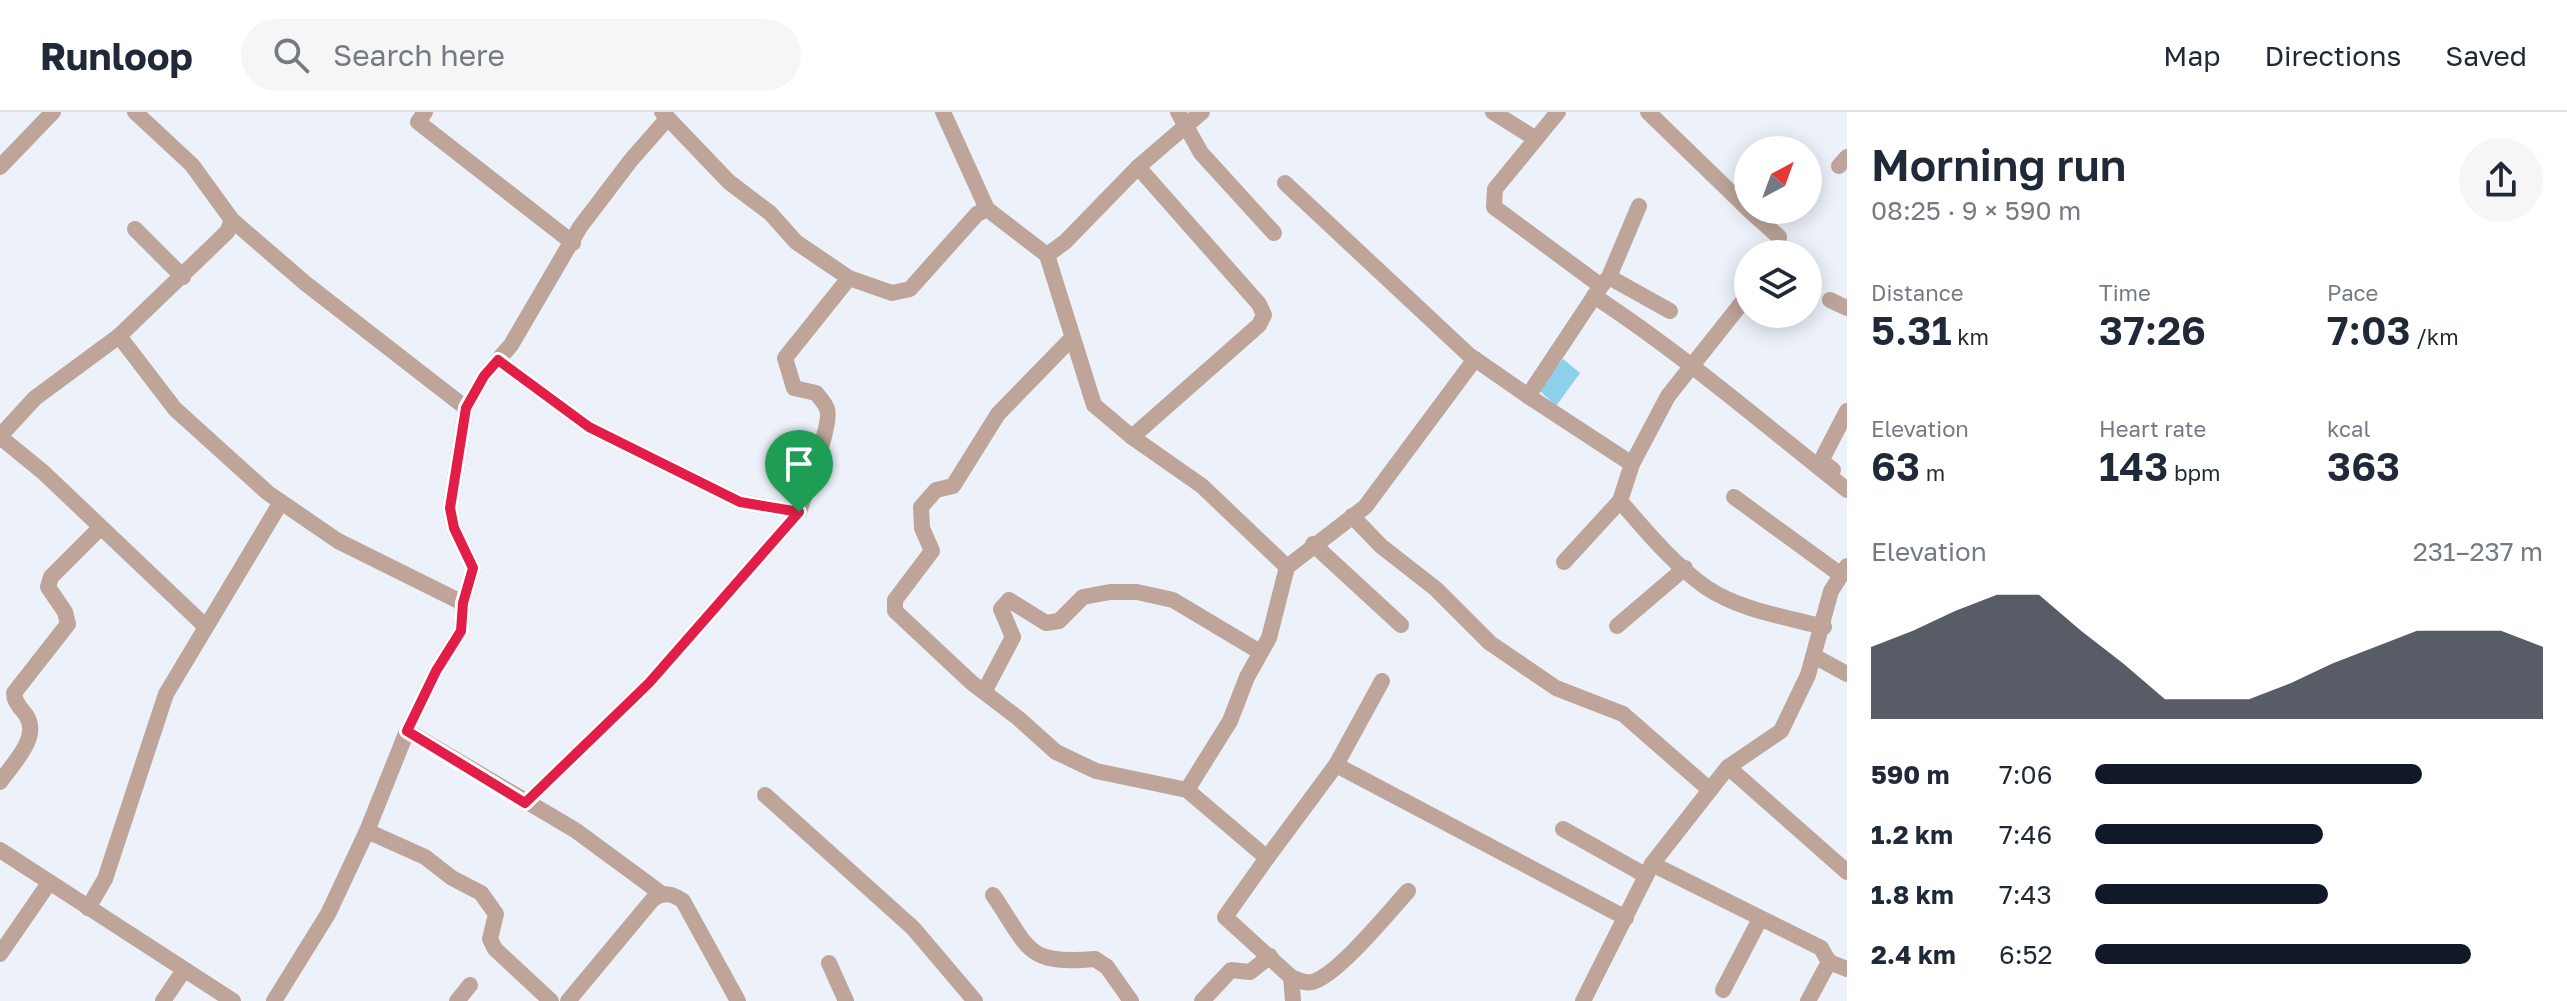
<!DOCTYPE html>
<meta charset="utf-8">
<style>
:root{--surface:#fff;--page:#f6f6f7;--text:#1f2937;--muted:#747a83;--line:#e0e1e3;--accent:#111827}
body{margin:0;font-family:"Golos Text",sans-serif;background:var(--page);color:var(--text);height:100vh;display:flex;flex-direction:column;font-size:30px;white-space:nowrap}
*{box-sizing:border-box;margin:0}
p{font-size:26px;color:var(--muted)}
.icon{flex:none;width:44px;height:44px;fill:none;stroke:currentColor;stroke-width:2;stroke-linecap:round;stroke-linejoin:round}
.map{position:relative;flex:1;overflow:hidden}
.sheet{display:flex;flex-direction:column;background:var(--surface);width:720px}
.sheet>*{flex:none}
.needle{width:52px;rotate:41deg}
.tools{position:absolute;left:1734px;top:24px;display:grid;gap:16px}
.tools a{display:grid;place-items:center;width:88px;height:88px;border-radius:50%;background:var(--surface);box-shadow:0 4px 20px #0003;font-size:40px}
.pin{position:absolute;display:grid;place-items:center;width:68px;height:68px;color:#fff;margin:-82px -34px;border-radius:50% 50% 50% 0;rotate:-45deg;box-shadow:0 0 8px #0007}
.pin .icon{rotate:45deg}
.round{display:grid;place-items:center;flex:none;width:84px;height:84px;border-radius:42px;background:var(--page)}
.head{display:flex;align-items:center;justify-content:space-between;height:136px;padding:0 24px}
h1{font-size:44px;font-weight:600;line-height:60px}
.metrics{display:grid;grid-template-columns:repeat(3,1fr);gap:12px;height:136px;padding:8px 24px}
.metrics div{display:grid;align-content:center}
.metrics b{font-size:40px;font-weight:600}
.metrics small{font-size:22px;font-weight:400}
.metrics p{font-size:22px}
.chart{height:224px;padding:16px 24px}
.chart p{display:flex;justify-content:space-between}
.chart svg{width:100%;height:144px;margin-top:8px;fill:var(--accent);opacity:.7}
ul{padding:0 24px;list-style:none;font-size:26px}
li{display:grid;grid-template-columns:128px 96px 1fr;align-items:center;height:60px}
li i{height:20px;border-radius:10px;background:var(--accent)}
header{display:flex;align-items:center;gap:48px;box-sizing:border-box;height:112px;padding:0 40px;background:var(--surface);border-bottom:2px solid var(--line)}
header strong{font-size:38px}
nav{display:flex;gap:44px;margin-inline-start:auto;font-size:28px}
.search{width:560px;height:72px;background:var(--page);display:flex;align-items:center;gap:20px;box-sizing:border-box;padding:0 28px;border-radius:44px;color:var(--muted);font-size:30px}
main{display:flex;flex:1;min-height:0}
.map>svg:first-child{display:block}
.water{fill:#8dd0e9}
.lines{fill:none;stroke-linecap:round;stroke-linejoin:round}
.minor{stroke:#bea499;stroke-width:16}
.route-casing{stroke:#fff;stroke-width:16}
.route{stroke:#e11d48;stroke-width:10}
</style>
<header>
<strong>Runloop</strong>
<div class="search"><svg class="icon" aria-label="search" viewBox="0 0 24 24"><circle cx="10" cy="10" r="6"/><path d="M15 15l6 6"/></svg>Search here</div>
<nav><a>Map</a><a>Directions</a><a>Saved</a></nav>
</header>
<main>
<div class="map">
<svg width="1847" height="889" viewBox="0 0 1847 889">
<rect width="100%" height="100%" fill="#ecf1fa"/>
<path class="water" d="M 1563,247 L 1580,261 L 1556,294 L 1539,278 Z"/>
<g class="lines">
<g class="minor">
<path d="M 425,0 L 418,10 L 573,131"/>
<path d="M 943,0 L 987,97"/>
<path d="M 1178,0 L 1201,41 L 1274,121"/>
<path d="M 1493,0 L 1536,27"/>
<path d="M 1558,0 L 1495,77 L 1494,95 L 1601,174 L 1528,284 L 1632,352 L 1620,389 C 1646,419 1674,453 1707,476 C 1740,498 1786,505 1824,515"/>
<path d="M 1648,0 L 1748,97"/>
<path d="M 1839,54 L 1847,45"/>
<path d="M 0,55 L 53,0"/>
<path d="M 1285,71 L 1469,243 L 1528,284"/>
<path d="M 1749,98 L 1779,125 L 1777,142"/>
<path d="M 232,108 L 305,171 L 466,296 L 450,396 L 454,416 L 473,456 L 463,491 L 461,519 L 436,559 L 407,619 L 367,719 L 328,802 L 274,889"/>
<path d="M 135,117 L 183,165"/>
<path d="M 1047,143 L 1094,293 L 1132,325 L 1202,374 L 1287,455 L 1269,526 L 1247,565 L 1230,609 L 1187,678 L 1267,746 L 1225,805 L 1291,865 L 1293,889"/>
<path d="M 1609,165 L 1670,199"/>
<path d="M 849,166 L 892,181 L 910,177 L 977,102 L 987,97 L 1047,143 L 1065,130 L 1138,55 L 1202,0"/>
<path d="M 1601,174 L 1609,165 L 1639,94"/>
<path d="M 1594,184 C 1681,241 1765,313 1847,378"/>
<path d="M 1830,188 L 1847,196"/>
<path d="M 119,224 L 175,297 L 268,381 L 338,429 L 463,491"/>
<path d="M 1071,227 L 998,302 L 953,374 L 936,378 L 921,395 L 922,416 L 932,439 L 895,488 L 895,499 L 972,571 L 1018,606 L 1056,640 L 1096,659 L 1187,678"/>
<path d="M 498,248 L 589,315 L 740,390 L 799,400 C 805,380 833,311 827,297 C 825,291 820,286 816,281 L 794,276 L 785,246 L 849,166 L 796,130 L 770,101 L 729,70 L 662,0"/>
<path d="M 466,296 L 484,264 L 511,233 L 580,115 L 631,48 L 667,7"/>
<path d="M 0,324 L 35,286 L 119,224 L 227,120 L 232,108 L 192,53 L 135,0"/>
<path d="M 0,325 L 43,360 L 205,514"/>
<path d="M 1132,325 L 1259,213 L 1264,203 L 1259,192 L 1138,55"/>
<path d="M 1632,352 L 1668,284 L 1748,183"/>
<path d="M 1833,358 L 1821,349 L 1847,299"/>
<path d="M 1734,385 L 1841,463"/>
<path d="M 1352,404 L 1381,434 L 1436,477 L 1490,531 L 1556,576 L 1623,602 L 1710,678"/>
<path d="M 1313,432 L 1401,513"/>
<path d="M 1564,450 L 1620,389"/>
<path d="M 1287,455 L 1365,395 L 1475,247"/>
<path d="M 1617,514 L 1685,456"/>
<path d="M 1814,544 L 1847,562"/>
<path d="M 984,580 L 1013,525 L 1001,497 L 1009,488 L 1046,511 L 1059,509 L 1083,485 L 1110,480 L 1137,480 L 1173,488 L 1260,540"/>
<path d="M 407,619 L 575,718 L 662,782"/>
<path d="M 1336,653 L 1626,806"/>
<path d="M 1728,655 L 1847,760"/>
<path d="M 0,670 C 13,651 41,625 26,603 C 20,595 14,590 14,581 L 68,512 L 65,500 L 48,475 L 51,465 L 100,416"/>
<path d="M 765,683 L 913,816 L 975,889"/>
<path d="M 525,691 L 649,571 L 799,400"/>
<path d="M 1563,717 L 1645,763"/>
<path d="M 367,719 L 425,745 L 452,766 L 481,781 L 496,802 L 490,827 L 495,837 L 551,889"/>
<path d="M 0,738 L 233,889"/>
<path d="M 1267,746 L 1336,653 L 1382,569"/>
<path d="M 1652,752 L 1821,836 L 1829,850 L 1808,889"/>
<path d="M 993,783 C 1030,837 1025,853 1095,847 L 1107,855 L 1131,889"/>
<path d="M 88,796 L 105,767 L 166,582 L 281,390"/>
<path d="M 0,842 L 49,771"/>
<path d="M 1829,850 L 1847,857"/>
<path d="M 829,851 L 846,889"/>
<path d="M 1291,865 C 1298,868 1307,873 1315,869 C 1340,860 1388,801 1408,779"/>
<path d="M 1723,878 L 1760,807"/>
<path d="M 163,889 L 184,858"/>
<path d="M 457,889 L 470,873"/>
<path d="M 568,889 L 653,787 C 664,780 672,781 683,789 L 738,889"/>
<path d="M 1202,889 L 1231,858 L 1250,860 L 1270,844"/>
<path d="M 1583,889 L 1652,752 L 1728,655 L 1781,619 L 1808,563 L 1831,479 L 1847,454"/>
</g>
</g>
<g class="lines">
<g class="route-casing">
<path id="route" d="M 498,248 L 589,315 L 740,390 L 799,400 L 649,571 L 525,691 L 407,619 L 436,559 L 461,519 L 463,491 L 473,456 L 454,416 L 450,396 L 466,296 L 484,264 Z"/>
</g>
<use href="#route" class="route"/>
</g>
</svg>
<div class="tools">
<a><svg class="needle" viewBox="-14 -14 28 28"><path d="M0-13l5 13h-10z" fill="#e53935"/><path d="M0 13l5-13h-10z" fill="#747a83"/></svg></a>
<a><svg class="icon" aria-label="layers" viewBox="0 0 24 24"><path d="M12 4l9 5-9 5-9-5zM3 14l9 5 9-5"/></svg></a>
</div>
<div class="pin" style="left:799px;top:400px;background:#1e9e55"><svg class="icon" aria-label="arrive" viewBox="0 0 24 24"><path d="M6 21V4h12l-3 4 3 4H6"/></svg></div>
</div>
<section class="sheet">
<div class="head"><div><h1>Morning run</h1><p>08:25 · 9 × 590 m</p></div><a class="round"><svg class="icon" aria-label="share" viewBox="0 0 24 24"><path d="M12 15V3M7 8l5-5 5 5M5 13v7h14v-7"/></svg></a></div>
<div class="metrics">
<div><p>Distance</p><b>5.31<small> km</small></b></div>
<div><p>Time</p><b>37:26</b></div>
<div><p>Pace</p><b>7:03<small> /km</small></b></div>
</div>
<div class="metrics">
<div><p>Elevation</p><b>63<small> m</small></b></div>
<div><p>Heart rate</p><b>143<small> bpm</small></b></div>
<div><p>kcal</p><b>363</b></div>
</div>
<div class="chart"><p><span>Elevation</span>231–237 m</p>
<svg viewBox="0 0 160 44" preserveAspectRatio="none"><path d="M0 44V22L10 17L20 11L30 6L40 6L50 17L60 27L70 38L80 38L90 38L100 33L110 27L120 22L130 17L140 17L150 17L160 22V44z"/></svg>
</div>
<ul>
<li><b>590 m</b>7:06<i style="width:73%"></i></li>
<li><b>1.2 km</b>7:46<i style="width:51%"></i></li>
<li><b>1.8 km</b>7:43<i style="width:52%"></i></li>
<li><b>2.4 km</b>6:52<i style="width:84%"></i></li>
</ul>
</section>
</main>
